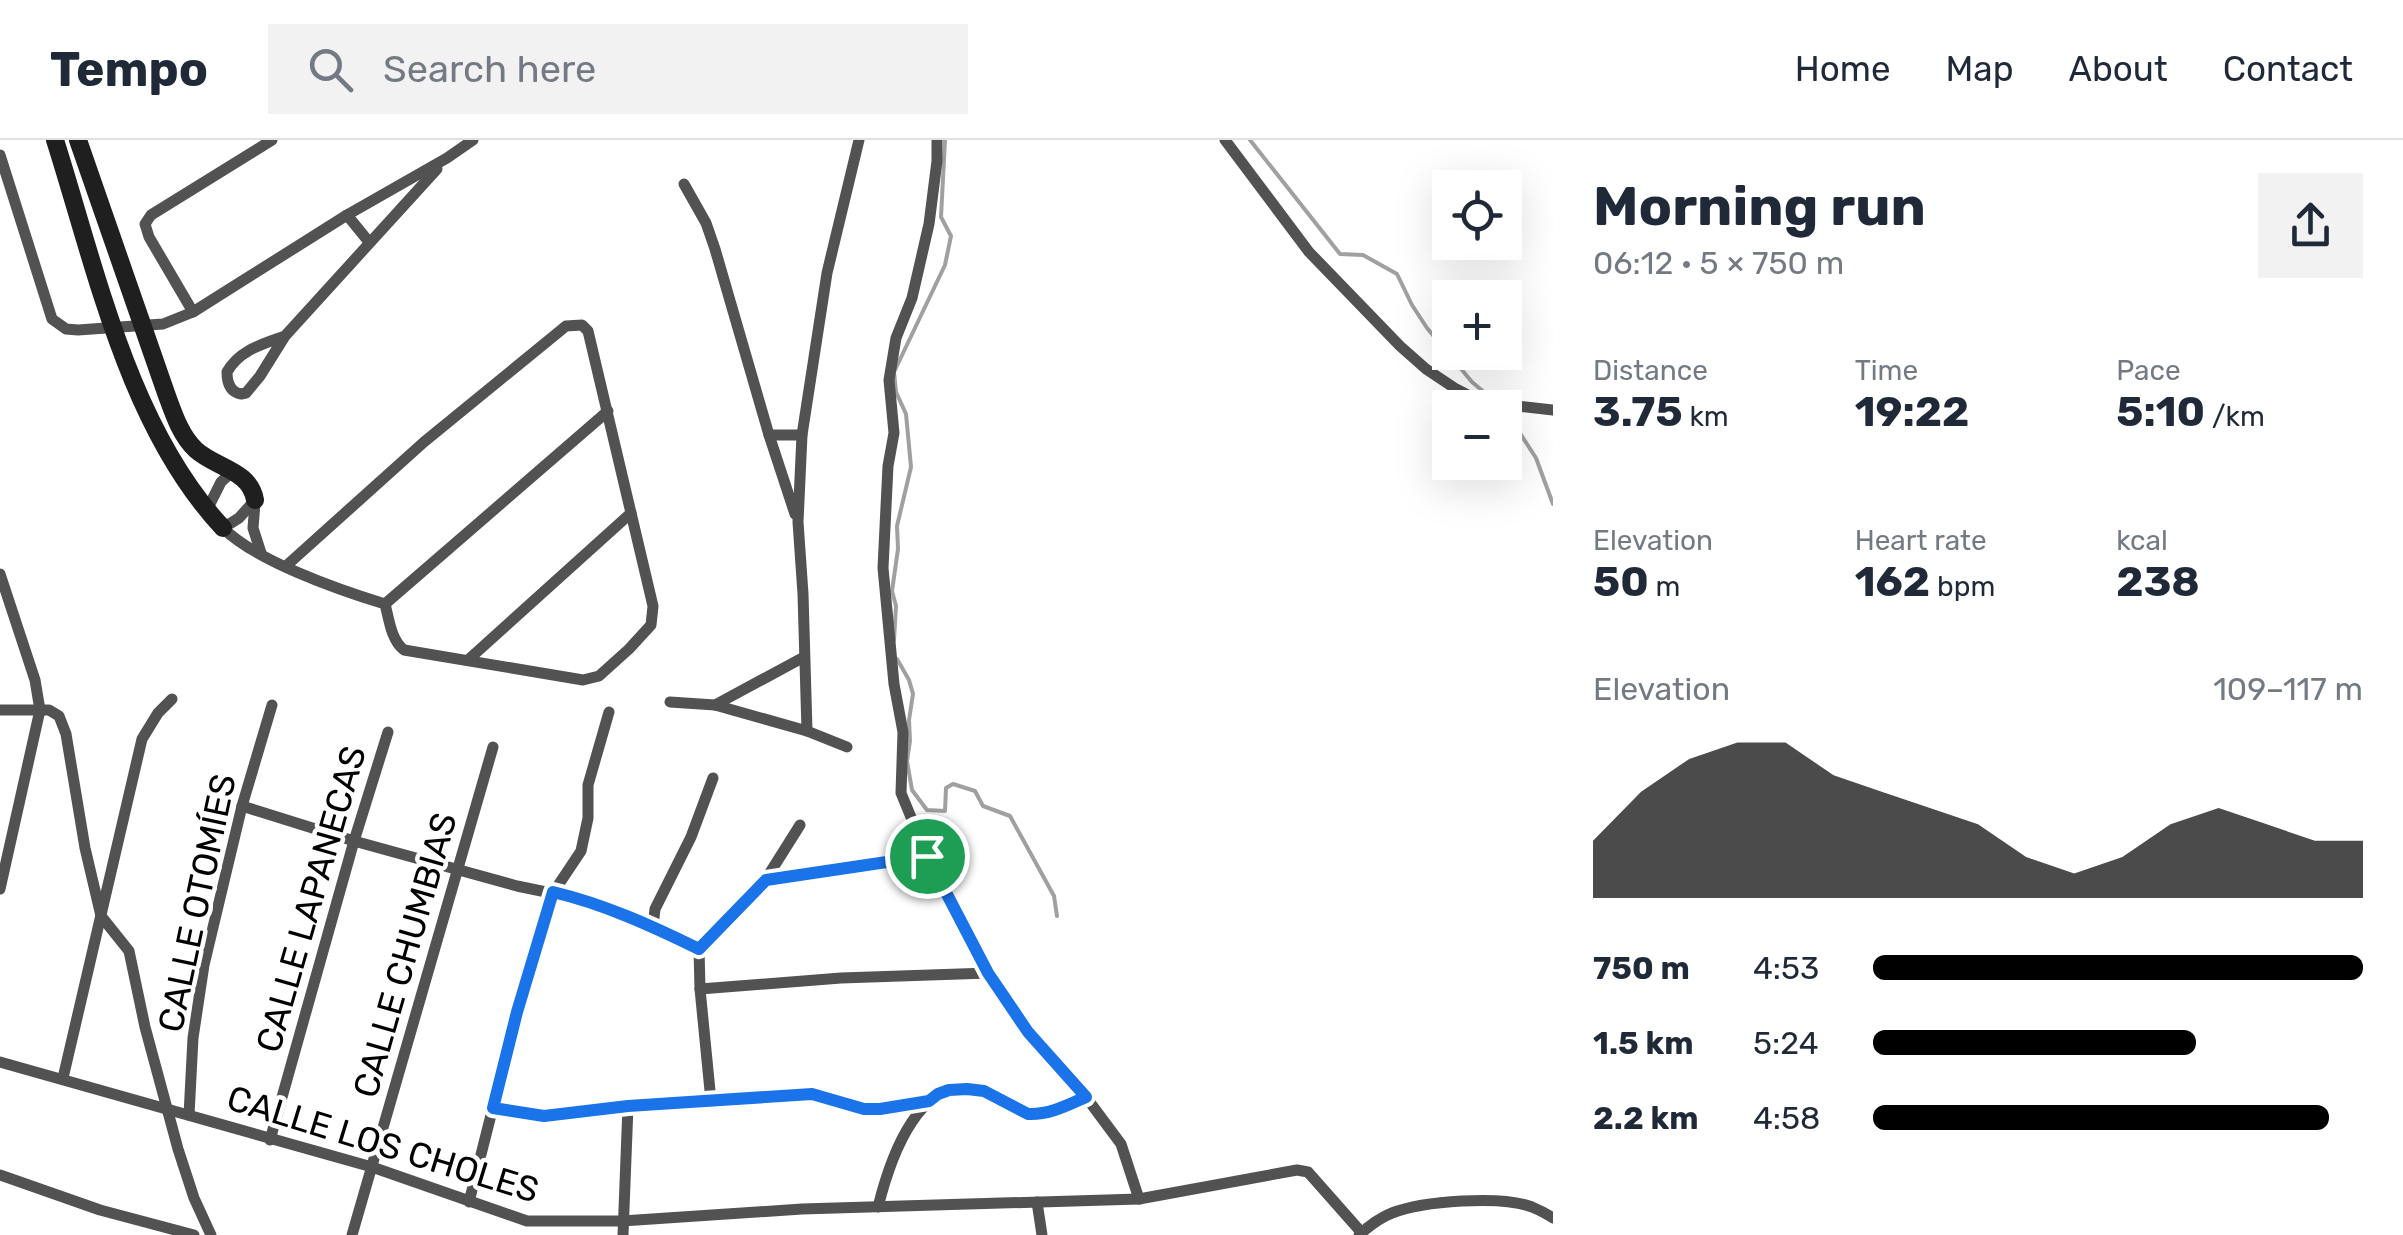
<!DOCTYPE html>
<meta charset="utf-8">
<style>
:root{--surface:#fff;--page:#f2f2f3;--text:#1f2937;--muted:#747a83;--line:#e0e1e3;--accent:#000}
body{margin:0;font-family:Rubik,sans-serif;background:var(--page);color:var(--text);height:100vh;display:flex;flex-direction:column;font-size:38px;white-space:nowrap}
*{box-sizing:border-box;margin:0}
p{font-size:32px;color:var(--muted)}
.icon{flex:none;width:55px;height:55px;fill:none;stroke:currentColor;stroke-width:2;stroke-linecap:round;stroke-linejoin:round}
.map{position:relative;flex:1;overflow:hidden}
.drawer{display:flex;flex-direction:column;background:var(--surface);width:850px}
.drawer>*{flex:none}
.buttons{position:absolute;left:1432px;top:30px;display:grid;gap:20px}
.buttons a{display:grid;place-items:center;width:90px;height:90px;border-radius:0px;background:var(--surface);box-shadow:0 10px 40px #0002;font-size:50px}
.pin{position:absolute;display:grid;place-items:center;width:85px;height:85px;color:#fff;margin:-42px;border:5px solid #fff;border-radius:50%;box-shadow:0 2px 10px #0007}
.round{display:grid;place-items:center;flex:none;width:105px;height:105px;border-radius:0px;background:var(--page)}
.summary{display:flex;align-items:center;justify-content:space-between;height:170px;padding:0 40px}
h1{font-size:55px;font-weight:700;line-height:75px}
.figures{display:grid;grid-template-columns:repeat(3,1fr);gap:15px;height:170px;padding:10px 40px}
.figures div{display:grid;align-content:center}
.figures b{font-size:42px;font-weight:700}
.figures small{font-size:28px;font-weight:400}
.figures p{font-size:28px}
.chart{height:280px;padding:20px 40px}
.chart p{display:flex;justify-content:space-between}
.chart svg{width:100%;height:180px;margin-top:10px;fill:var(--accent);opacity:.7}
ul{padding:0 40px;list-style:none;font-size:32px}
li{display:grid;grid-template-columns:160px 120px 1fr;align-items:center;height:75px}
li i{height:25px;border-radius:12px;background:var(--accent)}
header{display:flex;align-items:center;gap:60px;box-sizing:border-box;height:140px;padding:0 50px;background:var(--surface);border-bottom:2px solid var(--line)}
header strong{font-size:48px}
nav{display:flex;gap:55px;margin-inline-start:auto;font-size:35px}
.search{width:700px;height:90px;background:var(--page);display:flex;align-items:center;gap:25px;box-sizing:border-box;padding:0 35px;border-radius:0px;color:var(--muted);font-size:38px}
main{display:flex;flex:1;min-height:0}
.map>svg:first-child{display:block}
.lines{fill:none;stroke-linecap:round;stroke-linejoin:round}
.stream{stroke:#a0a0a0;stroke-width:4}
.street{stroke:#525252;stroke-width:11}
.secondary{stroke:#1f1f1f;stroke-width:18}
.route-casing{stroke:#fff;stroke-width:20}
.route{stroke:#1a73e8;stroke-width:12}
.labels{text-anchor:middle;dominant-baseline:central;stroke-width:9;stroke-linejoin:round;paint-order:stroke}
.street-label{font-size:35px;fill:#000;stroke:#fff}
</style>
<header>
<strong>Tempo</strong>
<div class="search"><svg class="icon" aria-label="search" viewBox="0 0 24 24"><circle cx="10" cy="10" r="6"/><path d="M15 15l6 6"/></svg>Search here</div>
<nav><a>Home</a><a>Map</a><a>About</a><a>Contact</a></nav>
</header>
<main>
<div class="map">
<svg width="1553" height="1095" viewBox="0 0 1553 1095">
<rect width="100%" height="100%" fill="#fff"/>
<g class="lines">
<g class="stream">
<path d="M 1250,0 L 1340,114 L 1363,115 L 1397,134 L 1412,165 L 1427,188 L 1472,242 L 1491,258"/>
<path d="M 1505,270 L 1536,318 L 1553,364"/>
<path d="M 894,500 L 896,466 L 892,451 L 898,409 L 897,386 L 911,327 L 906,274 L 896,252 L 894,232 L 945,125 L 951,96 L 941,77 L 945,0"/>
<path d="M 897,519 L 909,540 L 913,554 L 909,580 L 910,601 L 907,621 L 912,650 L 927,670 L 945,671 L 946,648 L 953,644 L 975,651 L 983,666 L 1010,676 L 1054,756 L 1057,776"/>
</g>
<g class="street">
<path d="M 937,0 L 937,21 L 929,84 L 912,158 L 896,198 L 889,240 L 894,293 L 888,326 L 883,428 L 894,544 L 903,592 L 901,653 L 927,716 L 989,833 L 1029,892 L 1086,957 L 1121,1004 L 1139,1059"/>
<path d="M 1225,0 L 1309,112 L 1400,206 L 1426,229 L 1456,249 L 1481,262 L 1553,270"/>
<path d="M 0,15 L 52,179 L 66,189 L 78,190 L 163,184 L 193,172 L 347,75 L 447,18 L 473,0"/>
<path d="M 684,44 L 706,83 L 715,109 L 769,295 L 795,374"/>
<path d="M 347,75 L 369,102"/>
<path d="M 193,172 L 149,97 L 145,84 L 151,75 L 272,0"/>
<path d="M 285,196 C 263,204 239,210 227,232 C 227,242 230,252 241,254 L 246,253 L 260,236 L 285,196 L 437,29"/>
<path d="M 769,295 L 802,295"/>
<path d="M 255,360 L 239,378 L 223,388 C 256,421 339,450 385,464 C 389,479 391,500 404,510 L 583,540 L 599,536 L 629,509 L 651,485 L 653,466 L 588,191 L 582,185 L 566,186 L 555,195 L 424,302 L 286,426"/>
<path d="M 255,363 L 253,388 L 261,413"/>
<path d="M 207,370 L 221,342 L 233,331"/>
<path d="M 0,434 L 35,540 L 40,570 L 0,749"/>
<path d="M 385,464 L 608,271"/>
<path d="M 468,520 L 631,373"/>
<path d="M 670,562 L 715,565 L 807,591 L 847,607"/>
<path d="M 715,565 L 804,517"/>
<path d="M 0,570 L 49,570 L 59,576 L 66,594 L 85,708 L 101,776 L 129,811 L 145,887 L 178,1009 L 194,1058 L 211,1095"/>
<path d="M 807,591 L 803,454 L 798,382 L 802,295 L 827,133 L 859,0"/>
<path d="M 242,666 L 354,701 L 517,746 L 585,760 L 653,787 L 699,809"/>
<path d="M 766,739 L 927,716"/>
<path d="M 653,787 L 655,769 L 691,697 L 713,638"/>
<path d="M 699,809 L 766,739 L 800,685"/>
<path d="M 699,809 L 700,849 L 711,961"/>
<path d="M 700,849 L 841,838 L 989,833"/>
<path d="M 0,922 L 372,1027 L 527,1081 L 622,1081 L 802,1069 L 1139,1059 L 1297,1030 L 1308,1032 L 1361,1092"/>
<path d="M 63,938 L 142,599 L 158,573 L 172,559"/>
<path d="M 493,968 L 544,976 L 628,966 L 812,953 L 863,969 L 880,969 L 929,961"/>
<path d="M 189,975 L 193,898 L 204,825 L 242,666 L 272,565"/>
<path d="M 270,1000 L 354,701 L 388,592"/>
<path d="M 0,1035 L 100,1070 L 194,1095"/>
<path d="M 469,1062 L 517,872 L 553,753 L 581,711 L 588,678 L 588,645 L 609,572"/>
<path d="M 1037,1062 L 1042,1095"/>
<path d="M 878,1067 C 890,1019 920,927 986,952 C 1001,957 1015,967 1028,974 C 1048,975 1068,965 1086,957"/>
<path d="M 352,1095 L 493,607"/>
<path d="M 623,1095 L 628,966"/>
<path d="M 1359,1095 C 1369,1086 1379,1078 1392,1073 C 1423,1061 1501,1055 1532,1067 C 1539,1070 1547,1074 1553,1078"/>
</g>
<g class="secondary">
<path d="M 55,0 C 96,129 129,288 223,388"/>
<path d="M 78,0 L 166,253 C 173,272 180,295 196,310 C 216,328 250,330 255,360"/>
</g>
</g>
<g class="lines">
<g class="route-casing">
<path id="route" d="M 927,716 L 988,833 L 1028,892 L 1086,957 C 1068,965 1049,975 1028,974 L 984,951 L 967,949 L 949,950 L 938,954 L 929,961 L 880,969 L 864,969 L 812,954 L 628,966 L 544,976 L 493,968 L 517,872 L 553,752 C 604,764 652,786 699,809 L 766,740 Z"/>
</g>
<use href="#route" class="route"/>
</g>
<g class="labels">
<g class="street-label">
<text transform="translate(311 759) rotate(-74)">CALLE LAPANECAS</text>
<text transform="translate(197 763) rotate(-78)">CALLE OTOMÍES</text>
<text transform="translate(405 815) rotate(-74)">CALLE CHUMBIAS</text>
<text transform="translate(383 1004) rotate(17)">CALLE LOS CHOLES</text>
</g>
</g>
</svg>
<div class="buttons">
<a><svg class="icon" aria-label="locate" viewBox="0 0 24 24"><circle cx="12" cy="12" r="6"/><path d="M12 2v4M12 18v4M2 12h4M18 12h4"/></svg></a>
<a>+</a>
<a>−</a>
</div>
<div class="pin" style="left:927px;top:716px;background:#1e9e55"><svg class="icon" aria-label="arrive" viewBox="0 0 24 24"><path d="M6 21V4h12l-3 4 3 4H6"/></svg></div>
</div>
<section class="drawer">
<div class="summary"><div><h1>Morning run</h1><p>06:12 · 5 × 750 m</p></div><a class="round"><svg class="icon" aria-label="share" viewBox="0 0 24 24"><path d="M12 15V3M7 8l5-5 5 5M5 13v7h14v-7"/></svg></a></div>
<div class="figures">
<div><p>Distance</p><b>3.75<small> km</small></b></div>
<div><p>Time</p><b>19:22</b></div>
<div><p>Pace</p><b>5:10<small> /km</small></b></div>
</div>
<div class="figures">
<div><p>Elevation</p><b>50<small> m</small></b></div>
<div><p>Heart rate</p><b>162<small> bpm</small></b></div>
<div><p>kcal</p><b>238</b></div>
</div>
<div class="chart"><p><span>Elevation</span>109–117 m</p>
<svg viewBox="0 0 160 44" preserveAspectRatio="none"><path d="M0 44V30L10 18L20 10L30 6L40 6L50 14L60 18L70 22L80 26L90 34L100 38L110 34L120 26L130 22L140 26L150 30L160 30V44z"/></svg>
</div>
<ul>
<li><b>750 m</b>4:53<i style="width:100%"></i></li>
<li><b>1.5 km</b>5:24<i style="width:66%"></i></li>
<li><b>2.2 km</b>4:58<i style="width:93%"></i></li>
</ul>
</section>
</main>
